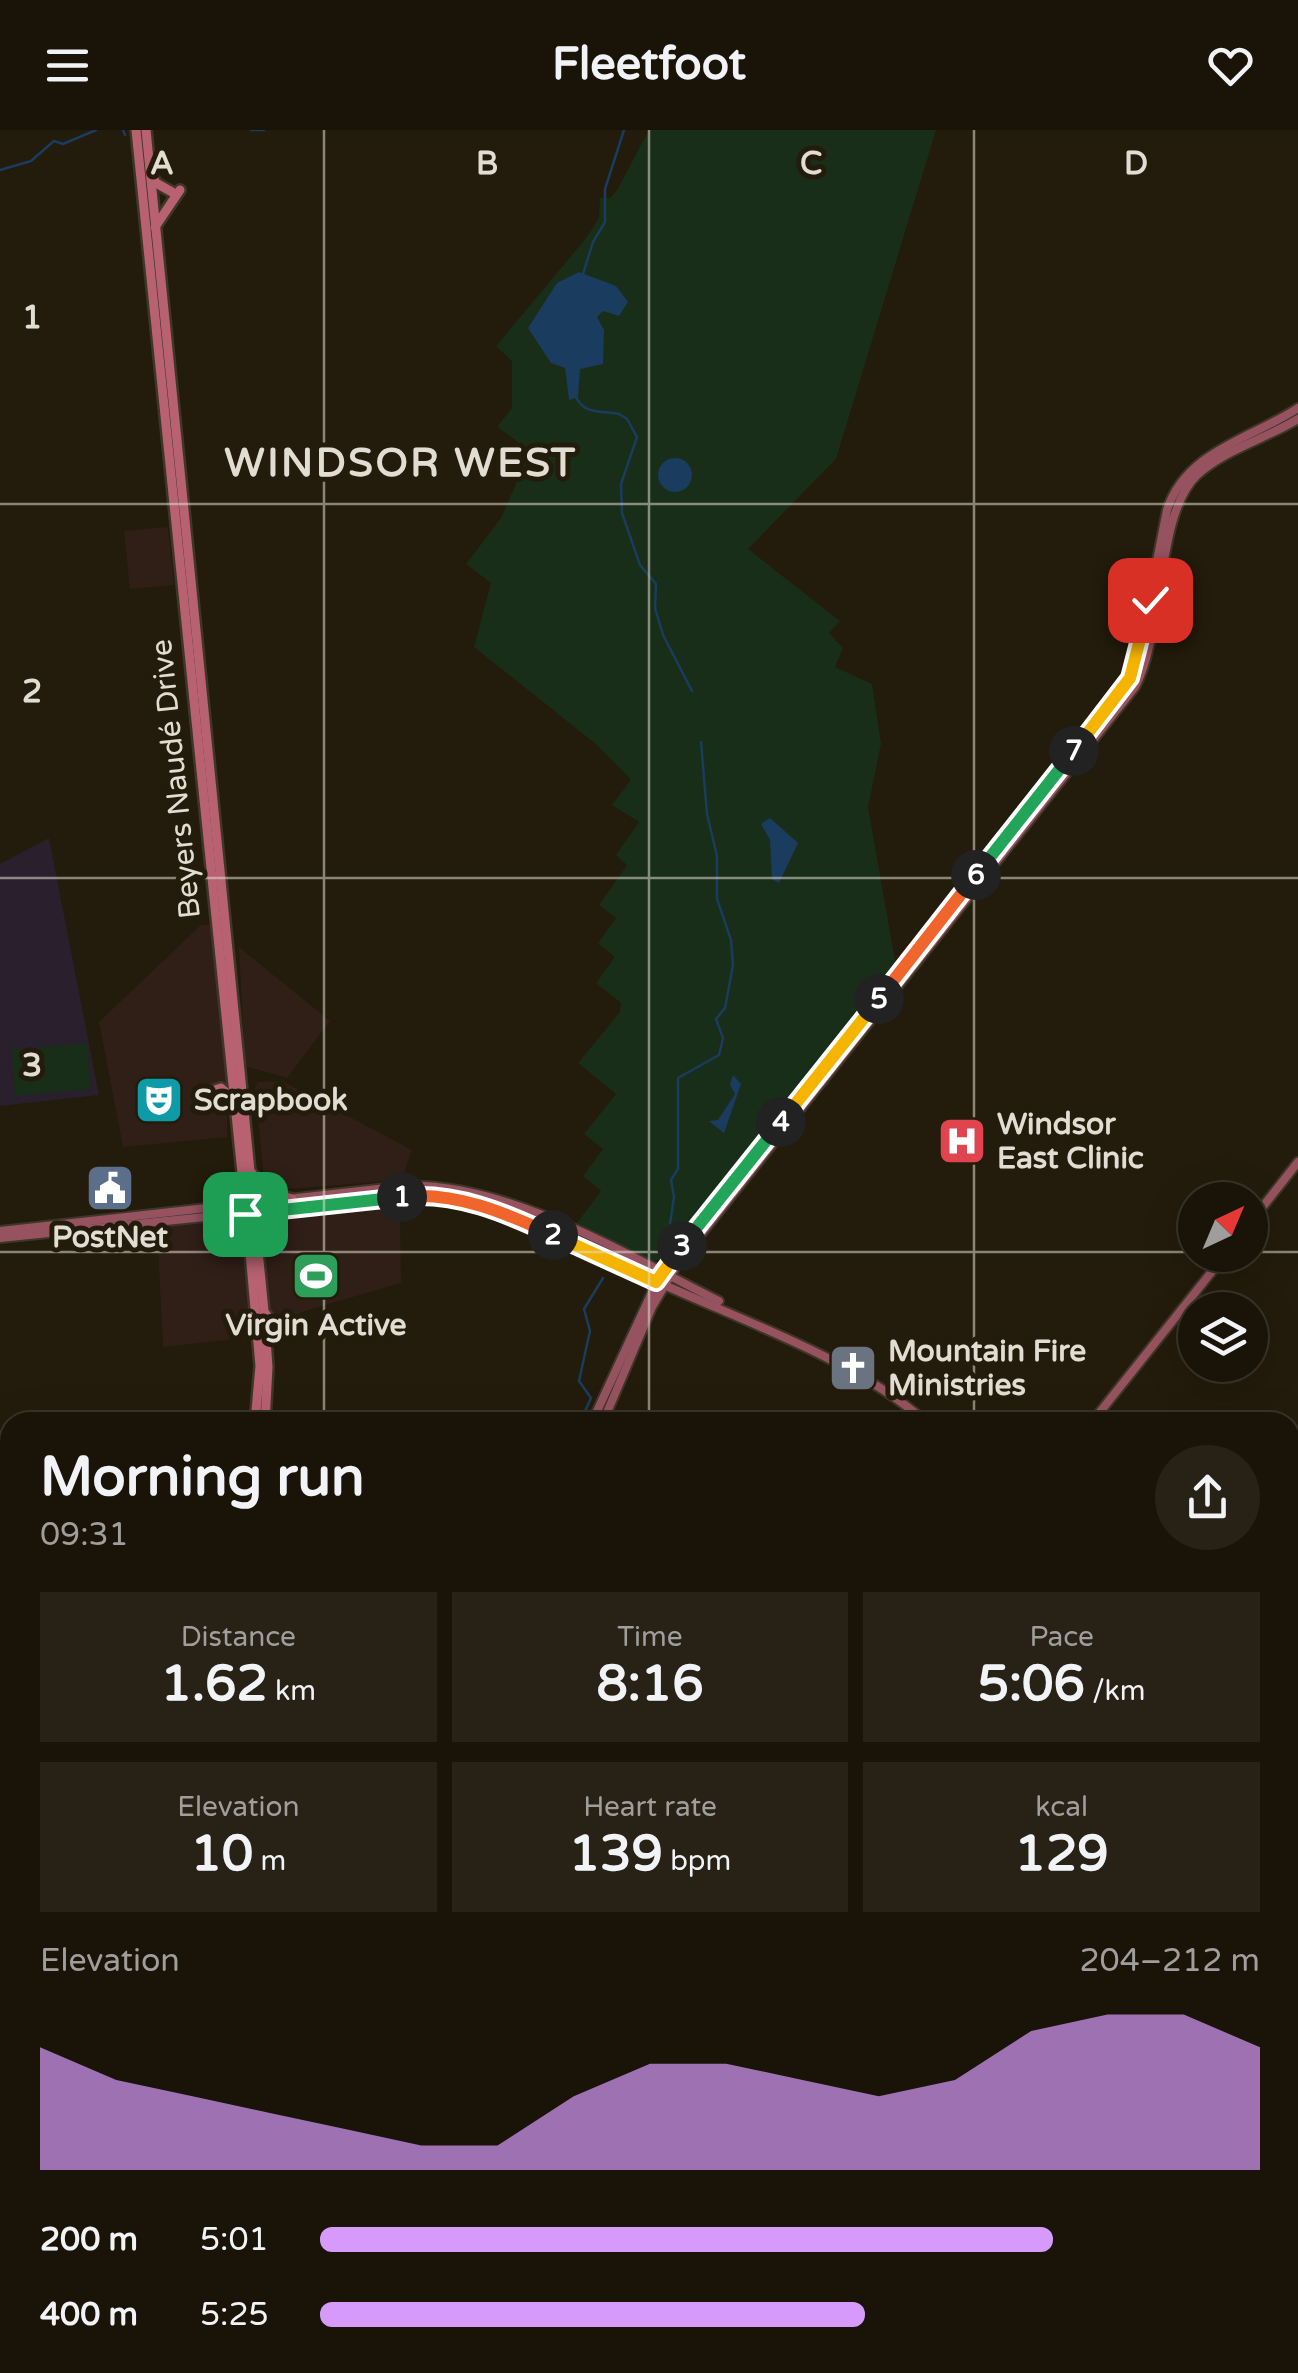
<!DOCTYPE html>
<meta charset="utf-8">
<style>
:root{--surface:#1a1408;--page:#272116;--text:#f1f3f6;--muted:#9f9e9c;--line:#383329;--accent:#d69bfa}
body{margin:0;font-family:"Varela Round",sans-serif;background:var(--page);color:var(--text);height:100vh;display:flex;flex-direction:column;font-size:38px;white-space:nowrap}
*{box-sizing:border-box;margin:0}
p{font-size:32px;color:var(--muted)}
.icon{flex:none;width:55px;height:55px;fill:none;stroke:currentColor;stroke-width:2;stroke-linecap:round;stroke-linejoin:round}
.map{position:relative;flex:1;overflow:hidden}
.drawer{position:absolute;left:0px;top:1282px;width:1300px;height:962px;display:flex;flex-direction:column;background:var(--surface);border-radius:30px 30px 0 0;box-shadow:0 10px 40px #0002,0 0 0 2px var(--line)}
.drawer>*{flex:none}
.needle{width:65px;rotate:44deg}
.buttons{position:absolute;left:1178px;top:1052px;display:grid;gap:20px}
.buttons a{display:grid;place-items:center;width:90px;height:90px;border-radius:50%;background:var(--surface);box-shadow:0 10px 40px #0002,0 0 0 2px var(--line);font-size:50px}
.pin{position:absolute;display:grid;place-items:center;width:85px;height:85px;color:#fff;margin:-42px;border-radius:20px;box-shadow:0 5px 15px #0006}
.km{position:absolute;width:50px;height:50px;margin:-25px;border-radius:50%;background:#222;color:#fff;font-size:28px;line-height:50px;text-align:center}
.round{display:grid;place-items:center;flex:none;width:105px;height:105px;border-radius:52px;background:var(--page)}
.summary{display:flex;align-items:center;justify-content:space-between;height:170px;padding:0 40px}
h1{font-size:55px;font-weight:700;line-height:75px}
.metrics{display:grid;grid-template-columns:repeat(3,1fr);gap:15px;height:170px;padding:10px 40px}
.metrics div{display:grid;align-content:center;border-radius:0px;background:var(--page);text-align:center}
.metrics b{font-size:50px;font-weight:700}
.metrics small{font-size:28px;font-weight:400}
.metrics p{font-size:28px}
.chart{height:280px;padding:20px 40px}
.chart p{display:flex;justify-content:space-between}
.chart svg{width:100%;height:180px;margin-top:10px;fill:var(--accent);opacity:.7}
ul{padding:0 40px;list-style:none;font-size:32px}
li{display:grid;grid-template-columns:160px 120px 1fr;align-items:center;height:75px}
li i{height:25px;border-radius:12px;background:var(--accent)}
header{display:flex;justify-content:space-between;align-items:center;height:130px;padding:0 40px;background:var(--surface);font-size:45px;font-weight:700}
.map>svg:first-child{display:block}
.commercial{fill:#301f17}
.education{fill:#291f2d}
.green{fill:#182e18}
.water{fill:#1a3c5e}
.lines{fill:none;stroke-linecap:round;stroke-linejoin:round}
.stream{stroke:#1a3c5e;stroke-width:2.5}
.secondary-casing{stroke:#3e3627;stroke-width:12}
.primary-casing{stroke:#3e3627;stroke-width:14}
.secondary{stroke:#96535f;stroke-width:8}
.primary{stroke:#b76171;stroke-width:9}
.split-1-casing{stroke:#fff;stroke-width:20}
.split-2-casing{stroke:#fff;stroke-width:20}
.split-3-casing{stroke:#fff;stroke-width:20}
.split-4-casing{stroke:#fff;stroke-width:20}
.split-5-casing{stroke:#fff;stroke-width:20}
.split-6-casing{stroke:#fff;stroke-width:20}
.split-7-casing{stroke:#fff;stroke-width:20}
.split-8-casing{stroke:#fff;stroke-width:20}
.split-1{stroke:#22a559;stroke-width:12}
.split-2{stroke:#f0652b;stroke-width:12}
.split-3{stroke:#f5b400;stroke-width:12}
.split-4{stroke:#22a559;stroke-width:12}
.split-5{stroke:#f5b400;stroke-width:12}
.split-6{stroke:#f0652b;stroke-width:12}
.split-7{stroke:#22a559;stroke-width:12}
.split-8{stroke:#f5b400;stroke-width:12}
.grid{fill:none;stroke:#e2ddd3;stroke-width:2.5;stroke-opacity:0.55}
.labels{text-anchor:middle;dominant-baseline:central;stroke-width:10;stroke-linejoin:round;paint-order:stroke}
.street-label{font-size:30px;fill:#e2ddd3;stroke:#231b0b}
.poi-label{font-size:30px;font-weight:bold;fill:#e2ddd3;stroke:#231b0b;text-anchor:start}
.district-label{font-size:40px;font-weight:bold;letter-spacing:2.5px;fill:#e2ddd3;stroke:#231b0b}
.grid-label{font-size:32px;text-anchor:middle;font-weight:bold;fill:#e2ddd3;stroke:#231b0b;stroke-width:10;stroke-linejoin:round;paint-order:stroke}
</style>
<header><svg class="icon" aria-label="menu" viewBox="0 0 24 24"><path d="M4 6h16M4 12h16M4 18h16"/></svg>Fleetfoot<svg class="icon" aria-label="heart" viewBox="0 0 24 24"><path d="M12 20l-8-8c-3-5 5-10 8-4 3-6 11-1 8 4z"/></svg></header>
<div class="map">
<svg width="1298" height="2243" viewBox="0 0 1298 2243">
<rect width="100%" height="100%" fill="#231b0b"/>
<g class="commercial">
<path d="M 168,397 L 174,455 L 130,459 L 124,401 Z"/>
<path d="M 201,795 L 212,795 L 214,802 L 227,945 L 227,1007 L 123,1017 L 99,892 Z"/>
<path d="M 239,817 L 330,891 L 287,948 L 245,936 Z"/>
<path d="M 282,951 L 412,1020 L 401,1050 L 276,1060 L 264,1050 L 255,958 L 258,952 Z"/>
<path d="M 395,1071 L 400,1075 L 401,1153 L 301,1182 L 292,1200 L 271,1205 L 261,1102 L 281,1082 Z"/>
<path d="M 225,1088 L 240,1100 L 253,1207 L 163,1217 L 157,1095 Z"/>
</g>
<path class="education" d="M 49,708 L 99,965 L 0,976 L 0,734 Z"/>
<g class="green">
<path d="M 649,0 L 936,0 L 836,329 L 748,419 L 840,491 L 829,503 L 843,518 L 835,537 L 872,554 L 881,614 L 868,677 L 896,836 L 665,1128 L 653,1131 L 577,1093 L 601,1061 L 583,1046 L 603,1019 L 584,1004 L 616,964 L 578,933 L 620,882 L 621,873 L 596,853 L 615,827 L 598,813 L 616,788 L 599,775 L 627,735 L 616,725 L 639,692 L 612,675 L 631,650 L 597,615 L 474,517 L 491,453 L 466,434 L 501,388 L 525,333 L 518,312 L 497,297 L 512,278 L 512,231 L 496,216 L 586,108 L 599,88 L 600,68 L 610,68 L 617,60 Z"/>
<path d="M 87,913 L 91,959 L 15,966 L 11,920 Z"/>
<path d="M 391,2235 L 561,2235 L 560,2243 L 392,2243 Z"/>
</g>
<g class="water">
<path d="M 579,142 L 616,156 L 628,172 L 619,186 L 603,181 L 597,187 L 604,200 L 603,234 L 580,239 L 578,267 L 569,270 L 565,238 L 551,233 L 528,198 L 557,153 Z"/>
<circle cx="675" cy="345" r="17"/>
<path d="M 770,688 L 798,713 L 779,753 L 772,749 L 770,710 L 761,694 Z"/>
<path d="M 733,945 L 741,954 L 724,1003 L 709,991 L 718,990 L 735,964 L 730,955 Z"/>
</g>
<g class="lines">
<g class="stream">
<path d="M 123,0 L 125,5"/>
<path d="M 251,0 L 264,0"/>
<path d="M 0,40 L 31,31 L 54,11 L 63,14 L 96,0"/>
<path d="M 583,144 L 593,112 L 605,92 L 605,59 L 624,0"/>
<path d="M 575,265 C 584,286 602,280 619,284 L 627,289 L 637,307 L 621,354 L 622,383 L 640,435 L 656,454 L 655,478 L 663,505 L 692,561"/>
<path d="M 669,1101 L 674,1067 L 671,1050 L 678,1039 L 678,948 L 719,925 L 723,908 L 716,889 L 725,878 L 733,835 L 731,810 L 717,769 L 717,726 L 707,684 L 701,612"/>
<path d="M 580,1292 L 591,1268 L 579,1251 L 590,1201 L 584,1179 L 603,1148"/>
</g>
<g class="secondary-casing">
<g id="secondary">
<path d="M 409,1081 L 424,1070"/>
<path d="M 1250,1093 L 1298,1032"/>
<path d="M 0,1101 L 405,1056 C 508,1052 628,1126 719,1171"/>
<path d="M 0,1108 L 410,1066 C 497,1062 584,1120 662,1154 C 746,1192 857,1231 926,1292"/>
<path d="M 592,1292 L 661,1143 L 1127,553 L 1138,527 L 1167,380 C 1186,321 1251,309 1298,278"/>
<path d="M 603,1292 L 652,1177 L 678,1133 L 1135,557 C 1165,501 1155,385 1197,345 C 1224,320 1267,308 1298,289"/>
<path d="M 1092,1292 L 1225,1125"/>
<path d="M 0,1485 L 10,1487"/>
<path d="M 1290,1587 L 1298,1593"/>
<path d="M 1290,2111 L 1298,2104"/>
<path d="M 1118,2235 L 1118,2243"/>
</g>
</g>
<g class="primary-casing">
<g id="primary">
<path d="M 136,0 L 250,1122 L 260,1236 L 255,1292"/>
<path d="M 146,0 L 264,1181 L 268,1237 L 265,1292"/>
<path d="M 151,43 L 156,53 L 172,62"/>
<path d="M 155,97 L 180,60"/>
<path d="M 209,962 L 221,958 L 233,969"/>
<path d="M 251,1042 L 265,1060 L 292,1069"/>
<path d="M 212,1077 L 230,1068 L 242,1052"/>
<path d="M 225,1085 L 238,1091 L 243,1103"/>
<path d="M 256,1106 L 267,1089 L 281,1080"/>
<path d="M 265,1183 L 275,1196 L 288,1199"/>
<path d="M 23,2243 L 26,2235"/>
<path d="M 34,2243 L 37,2235"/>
</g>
</g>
<use href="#secondary" class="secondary"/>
<use href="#primary" class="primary"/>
</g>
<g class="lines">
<g class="split-1-casing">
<path id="split-1" d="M 245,1084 L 402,1067"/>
</g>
<g class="split-2-casing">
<path id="split-2" d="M 402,1067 C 455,1061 506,1083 553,1105"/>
</g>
<g class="split-3-casing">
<path id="split-3" d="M 553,1105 L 656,1152 L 682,1116"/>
</g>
<g class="split-4-casing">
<path id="split-4" d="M 682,1116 L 781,992"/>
</g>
<g class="split-5-casing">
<path id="split-5" d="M 781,992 L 879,869"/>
</g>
<g class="split-6-casing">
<path id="split-6" d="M 879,869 L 976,745"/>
</g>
<g class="split-7-casing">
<path id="split-7" d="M 976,745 L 1074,621"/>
</g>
<g class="split-8-casing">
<path id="split-8" d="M 1074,621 L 1130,548 L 1150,470"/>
</g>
<use href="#split-1" class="split-1"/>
<use href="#split-2" class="split-2"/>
<use href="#split-3" class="split-3"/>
<use href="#split-4" class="split-4"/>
<use href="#split-5" class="split-5"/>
<use href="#split-6" class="split-6"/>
<use href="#split-7" class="split-7"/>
<use href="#split-8" class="split-8"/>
</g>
<path class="grid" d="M 324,0 L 324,1292M 649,0 L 649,1292M 974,0 L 974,1292M 0,374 L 1298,374M 0,748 L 1298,748M 0,1122 L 1195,1122M 1250,1122 L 1298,1122M 0,1495 L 10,1495M 1290,1495 L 1298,1495M 0,1869 L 10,1869M 1290,1869 L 1298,1869M 324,2235 L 324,2243M 649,2235 L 649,2243M 974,2235 L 974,2243"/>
<defs>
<g id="theatre-square" transform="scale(2.5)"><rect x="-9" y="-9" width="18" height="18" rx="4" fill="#0f9aa8" stroke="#231b0b"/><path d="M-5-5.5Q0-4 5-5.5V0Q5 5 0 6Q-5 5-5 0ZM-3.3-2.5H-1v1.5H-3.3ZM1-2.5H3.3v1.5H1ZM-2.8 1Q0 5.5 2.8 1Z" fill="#fff"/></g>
<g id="hospital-square" transform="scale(2.5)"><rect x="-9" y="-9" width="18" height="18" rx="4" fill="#e0444e" stroke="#231b0b"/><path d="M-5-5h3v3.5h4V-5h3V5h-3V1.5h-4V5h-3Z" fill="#fff"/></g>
<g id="civic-square" transform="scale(2.5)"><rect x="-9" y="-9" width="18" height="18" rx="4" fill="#5c6f8a" stroke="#231b0b"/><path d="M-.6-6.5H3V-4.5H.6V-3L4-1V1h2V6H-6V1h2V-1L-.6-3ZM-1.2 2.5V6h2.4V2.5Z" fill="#fff"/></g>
<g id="stadium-square" transform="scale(2.5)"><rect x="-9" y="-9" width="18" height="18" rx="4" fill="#2e9e5b" stroke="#231b0b"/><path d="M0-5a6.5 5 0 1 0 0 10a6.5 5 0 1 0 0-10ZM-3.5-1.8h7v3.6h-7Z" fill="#fff"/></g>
<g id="church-square" transform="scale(2.5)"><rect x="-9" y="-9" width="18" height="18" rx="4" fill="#6b7280" stroke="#231b0b"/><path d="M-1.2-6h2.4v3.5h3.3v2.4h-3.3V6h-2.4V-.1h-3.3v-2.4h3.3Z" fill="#fff"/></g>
</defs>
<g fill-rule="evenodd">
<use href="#theatre-square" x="159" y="970"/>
<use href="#hospital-square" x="962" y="1011"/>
<use href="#civic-square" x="110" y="1058"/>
<use href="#stadium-square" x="316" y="1146"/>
<use href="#church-square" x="853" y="1238"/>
</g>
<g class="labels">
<g class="street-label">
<text transform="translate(176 649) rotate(-96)">Beyers Naudé Drive</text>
</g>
<g class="poi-label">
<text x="194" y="970">Scrapbook</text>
<text x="997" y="994">Windsor<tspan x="997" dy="34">East Clinic</tspan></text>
<text x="110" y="1107" text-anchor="middle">PostNet</text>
<text x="316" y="1195" text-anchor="middle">Virgin Active</text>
<text x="888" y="1221">Mountain Fire<tspan x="888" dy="34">Ministries</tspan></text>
</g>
<g class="district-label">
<text x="401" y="333">WINDSOR WEST</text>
</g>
</g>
<g class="grid-label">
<text x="162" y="44">A</text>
<text x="487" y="44">B</text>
<text x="811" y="44">C</text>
<text x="1136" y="44">D</text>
<text x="32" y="198">1</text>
<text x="32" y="572">2</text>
<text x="32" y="946">3</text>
</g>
</svg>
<div class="buttons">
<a><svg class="needle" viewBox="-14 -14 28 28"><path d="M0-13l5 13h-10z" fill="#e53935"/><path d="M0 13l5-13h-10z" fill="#9f9e9c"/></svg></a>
<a><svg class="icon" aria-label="layers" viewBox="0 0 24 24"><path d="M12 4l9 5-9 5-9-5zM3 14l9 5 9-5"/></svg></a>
</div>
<div class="pin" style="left:245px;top:1084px;background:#1e9e55"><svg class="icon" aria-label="arrive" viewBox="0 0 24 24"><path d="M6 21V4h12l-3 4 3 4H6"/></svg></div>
<div class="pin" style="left:1150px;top:470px;background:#d93025"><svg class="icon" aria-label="check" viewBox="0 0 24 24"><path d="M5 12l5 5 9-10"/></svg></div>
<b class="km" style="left:402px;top:1067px">1</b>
<b class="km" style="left:553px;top:1105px">2</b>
<b class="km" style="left:682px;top:1116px">3</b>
<b class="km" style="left:781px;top:992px">4</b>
<b class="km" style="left:879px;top:869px">5</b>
<b class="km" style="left:976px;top:745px">6</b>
<b class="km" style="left:1074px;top:621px">7</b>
<section class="drawer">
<div class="summary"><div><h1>Morning run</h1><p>09:31</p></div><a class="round"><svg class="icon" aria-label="share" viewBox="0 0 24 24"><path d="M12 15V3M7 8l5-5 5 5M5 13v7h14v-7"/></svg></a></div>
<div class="metrics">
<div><p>Distance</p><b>1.62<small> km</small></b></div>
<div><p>Time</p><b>8:16</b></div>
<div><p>Pace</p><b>5:06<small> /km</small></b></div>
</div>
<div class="metrics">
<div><p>Elevation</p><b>10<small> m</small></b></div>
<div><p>Heart rate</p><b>139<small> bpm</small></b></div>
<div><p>kcal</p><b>129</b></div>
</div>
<div class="chart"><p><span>Elevation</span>204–212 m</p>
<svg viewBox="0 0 160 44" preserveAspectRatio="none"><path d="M0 44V14L10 22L20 26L30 30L40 34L50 38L60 38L70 26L80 18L90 18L100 22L110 26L120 22L130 10L140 6L150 6L160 14V44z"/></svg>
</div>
<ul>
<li><b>200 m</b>5:01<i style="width:78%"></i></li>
<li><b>400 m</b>5:25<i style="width:58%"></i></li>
</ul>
</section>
</div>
